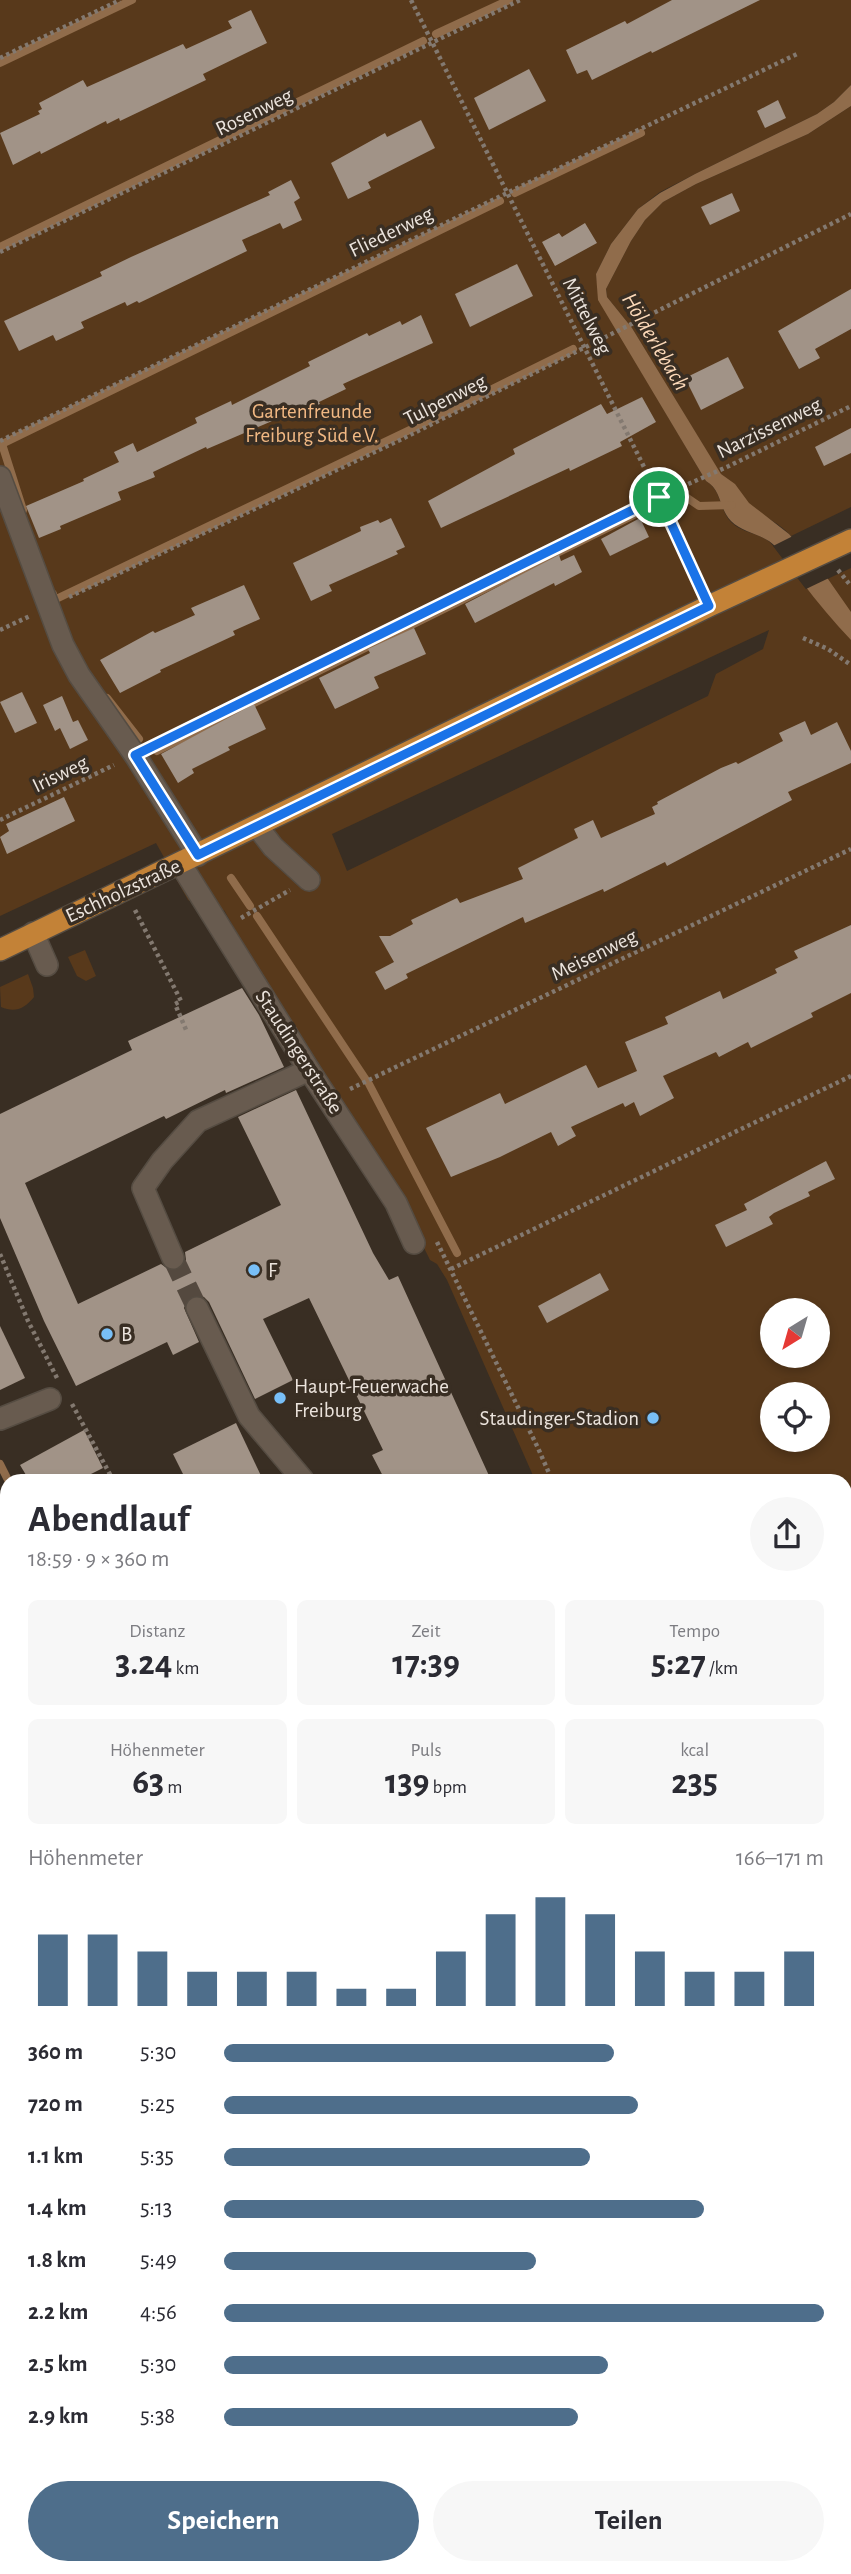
<!DOCTYPE html>
<html lang="de">
<meta charset="utf-8">
<style>
:root{--surface:#fff;--page:#f7f7f7;--text:#2b2b33;--muted:#7c7c81;--accent:#4e6e8b}
body{margin:0;font-family:"Alegreya Sans",sans-serif;background:var(--page);color:var(--text);height:100vh;display:flex;flex-direction:column;font-size:26px;white-space:nowrap}
*{box-sizing:border-box;margin:0}
p{font-size:23px;color:var(--muted)}
.icon{flex:none;width:38px;height:38px;fill:none;stroke:currentColor;stroke-width:2;stroke-linecap:round;stroke-linejoin:round}
.map{position:relative;flex:1;overflow:hidden}
.details{position:absolute;left:0px;top:1474px;width:852px;height:1101px;display:flex;flex-direction:column;background:var(--surface);border-radius:21px 21px 0 0;box-shadow:0 4px 10px #0003}
.details>*{flex:none}
.needle{width:46px;rotate:217deg}
.controls{position:absolute;left:760px;top:1298px;display:grid;gap:14px}
.controls a{display:grid;place-items:center;width:70px;height:70px;border-radius:50%;background:var(--surface);box-shadow:0 4px 10px #0003;font-size:35px}
.pin{position:absolute;display:grid;place-items:center;width:60px;height:60px;color:#fff;margin:-30px;border:4px solid #fff;border-radius:50%;box-shadow:0 2px 7px #0007}
.round{display:grid;place-items:center;flex:none;width:74px;height:74px;border-radius:37px;background:var(--page)}
.head{display:flex;align-items:center;justify-content:space-between;height:119px;padding:0 28px}
h1{font-size:38px;font-weight:600;line-height:52px}
.metrics{display:grid;grid-template-columns:repeat(3,1fr);gap:10px;height:119px;padding:7px 28px}
.metrics div{display:grid;align-content:center;border-radius:10px;background:var(--page);text-align:center}
.metrics b{font-size:35px;font-weight:600}
.metrics small{font-size:19px;font-weight:400}
.metrics p{font-size:19px}
.chart{height:196px;padding:14px 28px}
.chart p{display:flex;justify-content:space-between}
.chart svg{width:100%;height:126px;margin-top:7px;stroke:var(--accent);stroke-width:6}
.primary-button{display:flex;gap:14px;margin-top:auto;padding:14px 28px}
.primary-button a{flex:1;height:80px;border-radius:42px;background:var(--accent);color:#fff;font-size:28px;font-weight:600;line-height:80px;text-align:center}
.primary-button a+a{background:var(--page);color:var(--text)}
ul{padding:0 28px;list-style:none;font-size:23px}
li{display:grid;grid-template-columns:112px 84px 1fr;align-items:center;height:52px}
li i{height:18px;border-radius:9px;background:var(--accent)}
.map>svg:first-child{display:block}
.green{fill:#58391b;fill-rule:evenodd}
.water{fill:#906c4b}
.pier{fill:#392e23}
.lines{fill:none;stroke-linecap:round;stroke-linejoin:round}
.stream{stroke:#906c4b;stroke-width:8}
.building{fill:#a19387}
.minor-tunnel{stroke:#54493f;stroke-width:21;stroke-dasharray:21 10;stroke-linecap:butt}
.minor-casing{stroke:#554c42;stroke-width:24}
.major-casing{stroke:#554c42;stroke-width:24}
.path{stroke:#837970;stroke-width:4.5;stroke-dasharray:3.5 3.5;stroke-linecap:butt}
.minor{stroke:#685b4f;stroke-width:21}
.major{stroke:#c38237;stroke-width:21}
.route-casing{stroke:#fff;stroke-width:14}
.route{stroke:#1a73e8;stroke-width:9}
.poi-dot{fill:#78bff7;stroke:#392e23;stroke-width:2.5}
.labels{text-anchor:middle;dominant-baseline:central;stroke-width:7;stroke-linejoin:round;paint-order:stroke}
.street-label{font-size:21px;fill:#ece4dd;stroke:#392e23}
.park-label{font-size:21px;fill:#f1b883;stroke:#392e23}
.poi-label{font-size:21px;fill:#ece4dd;stroke:#392e23;text-anchor:start}
.water-label{font-size:23px;font-style:italic;fill:#fcd9b9;stroke:#392e23}
</style>
<div class="map">
<svg width="851" height="2574" viewBox="0 0 851 2574">
<rect width="100%" height="100%" fill="#392e23"/>
<g class="green">
<path d="M 0,0 L 851,0 L 851,85 L 834,102 L 817,114 L 695,174 L 660,192 L 638,209 L 611,244 L 596,274 L 599,300 L 706,481 C 722,490 719,511 732,523 C 748,537 765,531 777,551 L 806,589 L 851,568 L 851,1789 L 845,1793 L 845,1480 L 535,1480 L 447,1280 L 437,1264 L 430,1260 L 389,1177 L 262,977 L 224,910 L 213,915 L 188,900 L 156,843 L 0,916 ZM 769,630 L 763,649 L 716,674 L 708,696 L 347,871 L 332,834 ZM 772,1311 L 817,1311 L 817,1356 L 772,1356 ZM 772,1395 L 817,1395 L 817,1440 L 772,1440 Z"/>
<path d="M 851,106 L 851,507 L 791,536 C 779,522 761,516 749,504 C 739,493 734,483 721,475 L 632,328 L 607,297 L 606,289 L 631,241 L 645,220 L 663,202 L 696,184 L 808,134 Z"/>
<path d="M 85,950 L 96,976 L 86,981 L 77,976 L 68,957 Z"/>
<path d="M 28,974 L 33,988 L 34,997 C 24,1009 15,1013 1,1007 L 0,987 Z"/>
<path d="M 845,2229 L 851,2237 L 851,2320 L 848,2322 L 845,2308 Z"/>
<path d="M 845,2339 L 851,2366 L 851,2563 L 845,2565 Z"/>
<path d="M 261,2567 L 839,2567 L 821,2574 L 259,2574 Z"/>
</g>
<path class="water" d="M 851,85 L 851,106 L 808,134 L 696,184 L 663,202 L 645,220 L 631,241 L 606,289 L 607,297 L 632,328 L 721,474 L 735,484 L 749,503 L 789,534 L 828,579 L 851,612 L 851,640 C 834,622 817,602 802,582 C 794,570 786,557 776,547 C 763,533 744,534 731,521 C 719,509 722,490 706,481 L 598,300 L 596,274 L 611,244 L 638,209 L 660,193 L 695,174 L 817,114 L 834,102 Z"/>
<path class="pier" d="M 795,535 L 829,578 L 806,589 L 773,546 Z"/>
<g class="lines">
<g class="stream">
<path d="M 436,34 L 509,0"/>
<path d="M 0,63 L 132,0"/>
<path d="M 515,193 L 641,133"/>
<path d="M 0,247 L 423,41"/>
<path d="M 669,499 L 680,493 L 699,506 L 732,505"/>
<path d="M 23,510 L 2,444 L 500,201"/>
<path d="M 53,594 L 54,600 L 420,425 L 573,349"/>
<path d="M 107,698 L 139,739"/>
<path d="M 157,751 L 654,505"/>
<path d="M 231,878 L 250,906"/>
<path d="M 257,916 L 366,1080"/>
<path d="M 369,1084 L 457,1253"/>
<path d="M 0,1464 L 8,1480"/>
<path d="M 435,2567 L 439,2574"/>
</g>
</g>
<g class="building">
<path d="M 672,0 L 760,0 L 652,53 L 651,51 L 592,80 L 587,70 L 577,74 L 566,50 L 625,21 L 627,24 Z"/>
<path d="M 251,10 L 267,43 L 203,74 L 206,80 L 120,121 L 119,118 L 107,124 L 106,121 L 41,154 L 40,151 L 13,165 L 0,133 L 40,114 L 38,111 L 42,109 L 39,103 L 83,80 L 87,87 L 183,44 L 186,49 L 232,28 L 228,21 Z"/>
<path d="M 529,69 L 546,101 L 489,130 L 474,98 Z"/>
<path d="M 778,100 L 786,118 L 765,128 L 757,111 Z"/>
<path d="M 421,120 L 435,148 L 368,182 L 371,188 L 348,199 L 331,163 L 385,133 L 387,137 Z"/>
<path d="M 291,180 L 300,198 L 294,202 L 302,220 L 283,229 L 280,223 L 242,240 L 247,251 L 139,303 L 137,301 L 127,306 L 125,302 L 81,322 L 84,328 L 56,341 L 53,335 L 19,351 L 4,321 L 102,276 L 100,272 L 131,257 L 270,195 L 268,192 Z"/>
<path d="M 732,193 L 740,211 L 710,225 L 701,207 Z"/>
<path d="M 585,223 L 597,243 L 555,266 L 542,242 L 559,233 L 562,237 Z"/>
<path d="M 517,264 L 533,296 L 470,327 L 455,294 Z"/>
<path d="M 851,289 L 851,329 L 815,349 L 820,358 L 799,369 L 778,331 Z"/>
<path d="M 421,315 L 433,343 L 343,384 L 346,389 L 319,402 L 320,404 L 300,414 L 298,410 L 207,449 L 206,447 L 153,472 L 155,477 L 118,492 L 121,500 L 60,526 L 61,529 L 39,538 L 26,506 L 84,481 L 83,479 L 119,462 L 114,452 L 133,443 L 137,452 L 197,423 L 195,418 L 231,401 L 232,405 L 310,366 L 308,362 L 367,333 L 369,336 L 400,321 L 402,325 Z"/>
<path d="M 728,357 L 744,388 L 701,410 L 685,378 Z"/>
<path d="M 642,397 L 656,422 L 620,442 L 622,446 L 570,471 L 569,468 L 441,528 L 428,501 L 515,454 L 513,449 L 601,404 L 607,414 Z"/>
<path d="M 851,428 L 851,453 L 824,466 L 815,447 Z"/>
<path d="M 391,518 L 405,547 L 396,551 L 398,554 L 329,585 L 332,591 L 311,601 L 293,563 L 361,531 L 360,527 L 378,520 L 380,523 Z"/>
<path d="M 640,518 L 649,537 L 610,556 L 601,539 Z"/>
<path d="M 559,555 L 561,561 L 574,555 L 582,572 L 555,586 L 554,583 L 475,623 L 465,604 Z"/>
<path d="M 244,585 L 260,619 L 233,631 L 235,635 L 160,670 L 161,672 L 120,693 L 100,660 L 153,631 L 155,633 L 195,615 L 191,608 Z"/>
<path d="M 414,628 L 426,654 L 374,677 L 379,688 L 335,709 L 319,678 L 370,653 L 368,649 Z"/>
<path d="M 22,692 L 37,723 L 15,733 L 0,702 Z"/>
<path d="M 62,696 L 73,722 L 78,720 L 88,740 L 70,749 L 60,728 L 55,731 L 43,705 Z"/>
<path d="M 254,704 L 266,729 L 228,747 L 230,750 L 192,769 L 194,773 L 178,783 L 161,754 Z"/>
<path d="M 805,721 L 811,735 L 837,722 L 851,751 L 851,763 L 788,792 L 792,800 L 667,866 L 665,862 L 604,892 L 603,889 L 525,923 L 523,917 L 406,974 L 408,978 L 385,990 L 375,972 L 394,962 L 379,936 L 390,936 L 413,924 L 411,920 L 457,898 L 460,903 L 523,879 L 518,868 L 578,838 L 574,829 L 593,820 L 601,838 L 655,814 L 652,807 L 658,804 L 657,802 L 721,768 L 736,762 L 738,764 L 783,741 L 779,733 Z"/>
<path d="M 64,797 L 75,821 L 7,854 L 0,837 L 9,831 L 6,824 Z"/>
<path d="M 851,925 L 851,993 L 811,1013 L 813,1017 L 751,1048 L 748,1042 L 719,1057 L 716,1052 L 663,1076 L 674,1098 L 640,1116 L 634,1102 L 625,1107 L 623,1103 L 571,1127 L 576,1136 L 558,1146 L 551,1132 L 500,1157 L 451,1177 L 426,1128 L 500,1093 L 505,1104 L 586,1065 L 598,1088 L 637,1071 L 625,1042 L 668,1024 L 665,1017 L 720,991 L 723,999 L 777,973 L 775,969 L 798,958 L 794,951 Z"/>
<path d="M 242,988 L 259,1015 L 284,1067 L 226,1093 L 225,1090 L 166,1119 L 164,1116 L 25,1183 L 78,1304 L 161,1264 L 171,1271 L 179,1270 L 186,1260 L 185,1252 L 281,1205 L 238,1117 L 296,1090 L 373,1253 L 389,1280 L 398,1276 L 491,1480 L 385,1480 L 372,1455 L 383,1450 L 309,1298 L 263,1319 L 293,1380 L 255,1399 L 209,1302 L 204,1297 L 197,1295 L 187,1300 L 184,1308 L 199,1342 L 173,1355 L 167,1342 L 76,1386 L 44,1321 L 0,1218 L 0,1114 L 132,1050 L 128,1041 Z"/>
<path d="M 826,1161 L 835,1179 L 808,1192 L 810,1196 L 774,1213 L 769,1217 L 773,1224 L 726,1247 L 715,1225 L 747,1210 L 744,1204 Z"/>
<path d="M 600,1273 L 609,1290 L 547,1323 L 538,1306 Z"/>
<path d="M 0,1326 L 25,1378 L 0,1390 Z"/>
<path d="M 236,1423 L 263,1480 L 186,1480 L 173,1454 Z"/>
<path d="M 84,1430 L 103,1468 L 79,1480 L 29,1480 L 20,1465 Z"/>
</g>
<g class="lines">
<path class="minor-tunnel" d="M 173,1258 L 197,1308"/>
<g class="minor-casing">
<g id="minor">
<path d="M 0,477 L 63,645 L 79,675 L 135,755 L 198,855"/>
<path d="M 257,826 L 273,847 L 309,880"/>
<path d="M 180,863 L 309,1070 L 396,1203 L 414,1243"/>
<path d="M 33,933 L 47,965"/>
<path d="M 173,1258 L 143,1188 L 162,1161 L 198,1121 L 309,1070"/>
<path d="M 197,1308 L 249,1416 L 303,1480"/>
<path d="M 0,1419 L 50,1399"/>
<path d="M 845,1799 L 847,1798"/>
<path d="M 0,1901 L 7,1918"/>
<path d="M 0,2156 L 7,2153"/>
<path d="M 0,2415 L 7,2411"/>
<path d="M 845,2437 L 851,2457"/>
</g>
</g>
<g class="major-casing">
<path id="major" d="M 0,950 L 709,606 L 851,540"/>
</g>
<g class="path">
<path d="M 411,0 L 659,497 L 700,586"/>
<path d="M 0,58 L 120,0"/>
<path d="M 0,252 L 520,0"/>
<path d="M 0,441 L 507,193 L 797,54"/>
<path d="M 838,570 L 851,586"/>
<path d="M 69,597 L 404,438 L 851,214"/>
<path d="M 0,630 L 30,616"/>
<path d="M 803,638 L 828,649 L 851,665"/>
<path d="M 154,746 L 659,497 L 729,466 L 851,406"/>
<path d="M 0,820 L 114,765"/>
<path d="M 135,910 L 181,1001 L 175,1004 L 187,1032"/>
<path d="M 241,918 L 290,890"/>
<path d="M 350,1089 L 851,849"/>
<path d="M 437,1242 L 538,1448 L 552,1480"/>
<path d="M 0,1254 L 28,1321 L 57,1378"/>
<path d="M 451,1269 L 851,1076"/>
<path d="M 72,1404 L 113,1480"/>
<path d="M 845,1689 L 851,1687"/>
<path d="M 845,2106 L 851,2103"/>
<path d="M 845,2326 L 851,2322"/>
<path d="M 845,2371 L 851,2370"/>
<path d="M 0,2379 L 7,2391"/>
<path d="M 0,2553 L 7,2566"/>
<path d="M 7,2567 L 11,2574"/>
<path d="M 406,2567 L 408,2574"/>
<path d="M 111,2574 L 116,2567"/>
</g>
<use href="#minor" class="minor"/>
<use href="#major" class="major"/>
</g>
<g class="lines">
<g class="route-casing">
<path id="route" d="M 659,497 L 709,606 L 198,855 L 135,755 Z"/>
</g>
<use href="#route" class="route"/>
</g>
<g class="poi-dot">
<circle cx="254" cy="1270" r="7"/>
<circle cx="107" cy="1334" r="7"/>
<circle cx="280" cy="1398" r="7"/>
<circle cx="653" cy="1418" r="7"/>
</g>
<g class="labels">
<g class="street-label">
<text transform="translate(254 112) rotate(-26)">Rosenweg</text>
<text transform="translate(391 232) rotate(-26)">Fliederweg</text>
<text transform="translate(587 316) rotate(63)">Mittelweg</text>
<text transform="translate(445 400) rotate(-27)">Tulpenweg</text>
<text transform="translate(769 428) rotate(-26)">Narzissenweg</text>
<text transform="translate(60 774) rotate(-26)">Irisweg</text>
<text transform="translate(123 891) rotate(-25)">Eschholzstraße</text>
<text transform="translate(594 955) rotate(-26)">Meisenweg</text>
<text transform="translate(299 1052) rotate(57)">Staudingerstraße</text>
</g>
<g class="park-label">
<text x="312" y="411">Gartenfreunde<tspan x="312" dy="24">Freiburg Süd e.V.</tspan></text>
</g>
<g class="poi-label">
<text x="268" y="1270">F</text>
<text x="121" y="1334">B</text>
<text x="294" y="1386">Haupt-Feuerwache<tspan x="294" dy="24">Freiburg</tspan></text>
<text x="639" y="1418" text-anchor="end">Staudinger-Stadion</text>
</g>
<g class="water-label">
<text transform="translate(655 342) rotate(59)">Hölderlebach</text>
</g>
</g>
</svg>
<div class="controls">
<a><svg class="needle" viewBox="-14 -14 28 28"><path d="M0-13l5 13h-10z" fill="#e53935"/><path d="M0 13l5-13h-10z" fill="#7c7c81"/></svg></a>
<a><svg class="icon" aria-label="locate" viewBox="0 0 24 24"><circle cx="12" cy="12" r="6"/><path d="M12 2v4M12 18v4M2 12h4M18 12h4"/></svg></a>
</div>
<div class="pin" style="left:659px;top:497px;background:#1e9e55"><svg class="icon" aria-label="arrive" viewBox="0 0 24 24"><path d="M6 21V4h12l-3 4 3 4H6"/></svg></div>
<section class="details">
<div class="head"><div><h1>Abendlauf</h1><p>18:59 · 9 × 360 m</p></div><a class="round"><svg class="icon" aria-label="share" viewBox="0 0 24 24"><path d="M12 15V3M7 8l5-5 5 5M5 13v7h14v-7"/></svg></a></div>
<div class="metrics">
<div><p>Distanz</p><b>3.24<small> km</small></b></div>
<div><p>Zeit</p><b>17:39</b></div>
<div><p>Tempo</p><b>5:27<small> /km</small></b></div>
</div>
<div class="metrics">
<div><p>Höhenmeter</p><b>63<small> m</small></b></div>
<div><p>Puls</p><b>139<small> bpm</small></b></div>
<div><p>kcal</p><b>235</b></div>
</div>
<div class="chart"><p><span>Höhenmeter</span>166–171 m</p>
<svg viewBox="0 0 160 44" preserveAspectRatio="none"><path d="M5 44V19M15 44V19M25 44V25M35 44V32M45 44V32M55 44V32M65 44V38M75 44V38M85 44V25M95 44V12M105 44V6M115 44V12M125 44V25M135 44V32M145 44V32M155 44V25"/></svg>
</div>
<ul>
<li><b>360 m</b>5:30<i style="width:65%"></i></li>
<li><b>720 m</b>5:25<i style="width:69%"></i></li>
<li><b>1.1 km</b>5:35<i style="width:61%"></i></li>
<li><b>1.4 km</b>5:13<i style="width:80%"></i></li>
<li><b>1.8 km</b>5:49<i style="width:52%"></i></li>
<li><b>2.2 km</b>4:56<i style="width:100%"></i></li>
<li><b>2.5 km</b>5:30<i style="width:64%"></i></li>
<li><b>2.9 km</b>5:38<i style="width:59%"></i></li>
</ul>
<div class="primary-button"><a>Speichern</a><a>Teilen</a></div>
</section>
</div>
